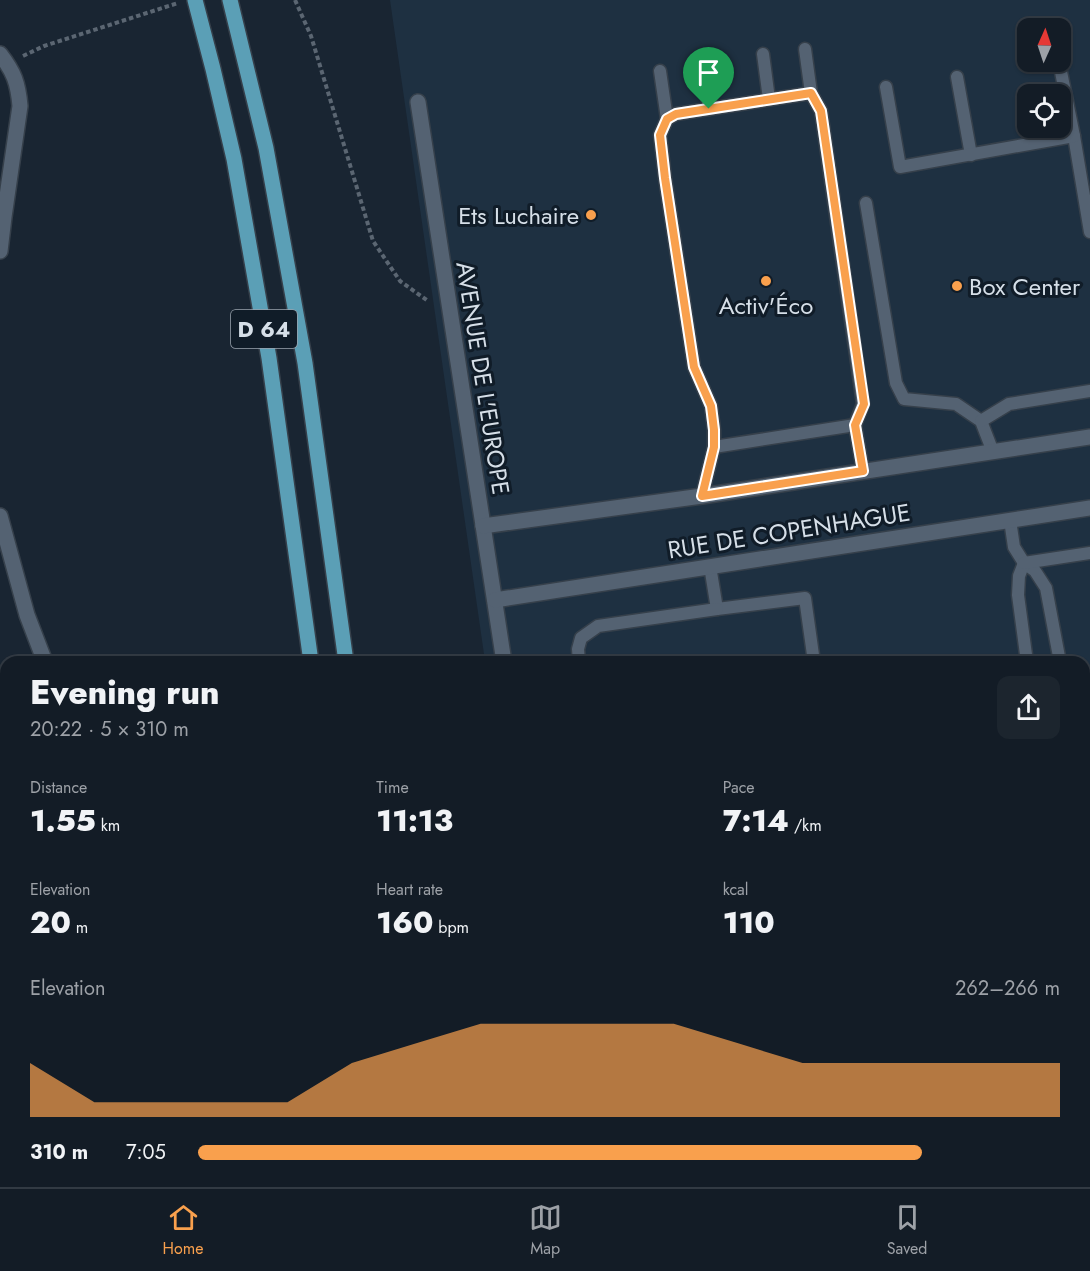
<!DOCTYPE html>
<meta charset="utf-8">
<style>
:root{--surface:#131c26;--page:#1c252e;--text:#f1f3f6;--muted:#9da1a7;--line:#323a43;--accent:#f9a04d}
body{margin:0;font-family:Jost,sans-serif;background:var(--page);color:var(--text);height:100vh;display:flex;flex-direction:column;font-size:22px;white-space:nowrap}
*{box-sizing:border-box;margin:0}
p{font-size:20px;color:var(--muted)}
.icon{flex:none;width:33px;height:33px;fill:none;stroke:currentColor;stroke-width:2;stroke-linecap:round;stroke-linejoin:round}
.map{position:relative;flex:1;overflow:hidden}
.drawer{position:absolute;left:0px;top:656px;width:1090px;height:532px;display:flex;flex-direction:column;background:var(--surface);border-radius:18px 18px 0 0;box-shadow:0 2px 4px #0004,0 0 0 2px var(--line)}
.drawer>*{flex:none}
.needle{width:39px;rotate:3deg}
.buttons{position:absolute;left:1017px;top:18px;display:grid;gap:12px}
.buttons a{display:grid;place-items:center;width:54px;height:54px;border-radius:12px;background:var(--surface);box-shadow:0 2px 4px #0004,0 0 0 2px var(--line);font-size:30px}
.pin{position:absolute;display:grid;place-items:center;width:51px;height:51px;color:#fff;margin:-62px -26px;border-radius:50% 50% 50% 0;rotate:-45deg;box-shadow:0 0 6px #0007}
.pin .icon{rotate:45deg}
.round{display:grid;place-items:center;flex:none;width:63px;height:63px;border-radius:12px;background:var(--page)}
.summary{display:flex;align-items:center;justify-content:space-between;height:102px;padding:0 30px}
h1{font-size:33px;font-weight:800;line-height:45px}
.figures{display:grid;grid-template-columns:repeat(3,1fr);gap:9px;height:102px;padding:6px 30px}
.figures div{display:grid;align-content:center}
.figures b{font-size:30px;font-weight:800}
.figures small{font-size:16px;font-weight:400}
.figures p{font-size:16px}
.chart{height:168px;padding:12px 30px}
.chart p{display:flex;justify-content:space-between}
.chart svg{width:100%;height:108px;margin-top:6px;fill:var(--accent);opacity:.7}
ul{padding:0 30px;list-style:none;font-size:20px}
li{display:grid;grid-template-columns:96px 72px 1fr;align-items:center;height:45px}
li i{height:15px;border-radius:8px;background:var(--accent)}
.tab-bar{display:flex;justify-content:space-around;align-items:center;height:84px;border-top:2px solid var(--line);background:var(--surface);font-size:16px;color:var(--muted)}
.tab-bar a{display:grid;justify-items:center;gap:3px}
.tab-bar .current{color:var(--accent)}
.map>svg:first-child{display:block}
.built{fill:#1e3041;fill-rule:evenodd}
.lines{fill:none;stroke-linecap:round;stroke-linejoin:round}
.service-casing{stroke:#36404b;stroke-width:15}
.minor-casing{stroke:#36404b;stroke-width:18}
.primary-casing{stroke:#36404b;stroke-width:18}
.path{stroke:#5b6672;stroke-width:4;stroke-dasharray:4.5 3;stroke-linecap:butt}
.service{stroke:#546272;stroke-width:12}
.minor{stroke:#546272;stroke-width:15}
.primary{stroke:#5b9fb6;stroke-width:15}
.route-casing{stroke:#fff;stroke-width:12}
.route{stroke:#f9a04d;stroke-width:8}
.poi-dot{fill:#f9a04d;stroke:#101c28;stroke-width:2}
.labels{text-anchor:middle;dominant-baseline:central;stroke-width:6;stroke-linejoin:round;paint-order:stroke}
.shield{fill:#101c28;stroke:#9ba4ae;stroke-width:1.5}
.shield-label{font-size:22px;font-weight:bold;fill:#d6dfe8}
.poi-label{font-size:24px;fill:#d6dfe8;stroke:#101c28;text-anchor:end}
.street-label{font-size:24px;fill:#d6dfe8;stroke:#101c28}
</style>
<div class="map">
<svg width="1090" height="1187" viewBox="0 0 1090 1187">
<rect width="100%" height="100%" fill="#192532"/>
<path class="built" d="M 390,0 L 1090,0 L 1090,924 L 1085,925 L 1084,662 L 485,661 ZM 1028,28 L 1060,28 L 1060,62 L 1028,62 ZM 1028,94 L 1060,94 L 1060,128 L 1028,128 Z"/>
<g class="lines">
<g class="service-casing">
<g id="service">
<path d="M 805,49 L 811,93"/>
<path d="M 763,54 L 769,99"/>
<path d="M 1059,62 L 1074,136 L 1090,232"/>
<path d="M 702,63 L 709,109"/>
<path d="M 660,71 L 667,119"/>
<path d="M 957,77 L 971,155"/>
<path d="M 886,87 L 900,167 L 1074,136"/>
<path d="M 866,203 L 896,383 L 904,399 L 956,404 L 981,421 L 993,452"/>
<path d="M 981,421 L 1009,404 L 1090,391"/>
<path d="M 714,447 L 855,425"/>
<path d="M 702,496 L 714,447 L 714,430 L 711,406 L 694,367 L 665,178 L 660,135 L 667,119 L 676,114 L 811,93 L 821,111 L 863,404 L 855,425 L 863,471"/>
<path d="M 1010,520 L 1014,547 L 1024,563 L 1035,571 L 1046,588 L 1060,662"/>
<path d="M 1024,563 L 1019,576 L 1018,595 L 1027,662"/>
<path d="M 1024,563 L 1090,553"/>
<path d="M 710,566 L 717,609 L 805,598 L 814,662"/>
<path d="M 579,662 L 578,649 L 581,638 L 598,626 L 717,609"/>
</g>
</g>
<g class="minor-casing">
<g id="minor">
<path d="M 0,54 C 14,72 18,83 20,106 L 4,217 L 0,251"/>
<path d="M 418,102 L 504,662"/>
<path d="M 0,516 L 27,615 L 45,662"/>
<path d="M 483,526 L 702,496 L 1090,437"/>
<path d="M 495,600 L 1090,508"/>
<path d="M 0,789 L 6,789"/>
<path d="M 240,1182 L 242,1187"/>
<path d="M 582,1182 L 582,1187"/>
</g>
</g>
<g class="primary-casing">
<g id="primary">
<path d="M 195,0 L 213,69 L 234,159 L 269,358 L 311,662"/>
<path d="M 230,0 L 266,148 L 305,363 L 346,662"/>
<path d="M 383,1182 L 383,1187"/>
<path d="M 418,1182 L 419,1187"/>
</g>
</g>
<g class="path">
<path d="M 295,0 L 311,36 L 373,241 L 400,281 L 428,301"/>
<path d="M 23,56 L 44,46 L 178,3"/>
</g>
<use href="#service" class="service"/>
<use href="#minor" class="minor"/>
<use href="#primary" class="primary"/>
</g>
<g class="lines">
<g class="route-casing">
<path id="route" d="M 811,93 L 821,111 L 864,404 L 855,425 L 863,471 L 702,496 L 714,447 L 714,430 L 711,406 L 694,367 L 665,178 L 660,135 L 667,119 L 676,114 Z"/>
</g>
<use href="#route" class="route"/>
</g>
<g class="poi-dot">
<circle cx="591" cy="215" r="6"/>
<circle cx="766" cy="281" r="6"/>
<circle cx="957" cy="286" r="6"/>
</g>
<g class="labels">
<rect class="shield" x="231" y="310" width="66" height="38" rx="4.5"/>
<g class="shield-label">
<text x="264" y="329">D 64</text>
</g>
<g class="poi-label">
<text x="579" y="215">Ets Luchaire</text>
<text x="969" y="286" text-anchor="start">Box Center</text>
<text x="766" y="305" text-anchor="middle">Activ'Éco</text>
</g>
<g class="street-label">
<text transform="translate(483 378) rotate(81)">AVENUE DE L'EUROPE</text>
<text transform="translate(789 531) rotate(-9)">RUE DE COPENHAGUE</text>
</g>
</g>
</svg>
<div class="buttons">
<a><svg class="needle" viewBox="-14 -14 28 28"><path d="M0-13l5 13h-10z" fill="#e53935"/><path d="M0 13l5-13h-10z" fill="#9da1a7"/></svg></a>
<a><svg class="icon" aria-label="locate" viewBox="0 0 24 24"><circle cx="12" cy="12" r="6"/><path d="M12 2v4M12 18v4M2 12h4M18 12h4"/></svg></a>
</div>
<div class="pin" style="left:709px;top:109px;background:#1e9e55"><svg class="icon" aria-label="arrive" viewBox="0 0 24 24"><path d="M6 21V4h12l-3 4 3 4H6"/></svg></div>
<section class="drawer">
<div class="summary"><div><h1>Evening run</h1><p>20:22 · 5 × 310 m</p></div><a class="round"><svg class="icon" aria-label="share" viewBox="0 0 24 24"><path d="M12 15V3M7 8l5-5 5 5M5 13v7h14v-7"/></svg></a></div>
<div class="figures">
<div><p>Distance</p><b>1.55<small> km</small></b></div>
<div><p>Time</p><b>11:13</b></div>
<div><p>Pace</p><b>7:14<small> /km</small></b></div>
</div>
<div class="figures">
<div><p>Elevation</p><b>20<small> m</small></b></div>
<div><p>Heart rate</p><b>160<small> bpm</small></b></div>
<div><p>kcal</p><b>110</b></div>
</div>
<div class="chart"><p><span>Elevation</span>262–266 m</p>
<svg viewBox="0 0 160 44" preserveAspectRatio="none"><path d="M0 44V22L10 38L20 38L30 38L40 38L50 22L60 14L70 6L80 6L90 6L100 6L110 14L120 22L130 22L140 22L150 22L160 22V44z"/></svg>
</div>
<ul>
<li><b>310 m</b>7:05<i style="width:84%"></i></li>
</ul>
</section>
</div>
<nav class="tab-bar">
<a class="current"><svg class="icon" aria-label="home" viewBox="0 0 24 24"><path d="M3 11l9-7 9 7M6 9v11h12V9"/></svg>Home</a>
<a><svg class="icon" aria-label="map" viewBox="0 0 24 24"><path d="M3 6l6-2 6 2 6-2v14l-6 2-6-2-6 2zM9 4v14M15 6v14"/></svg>Map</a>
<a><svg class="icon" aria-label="saved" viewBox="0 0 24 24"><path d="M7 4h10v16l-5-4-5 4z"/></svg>Saved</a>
</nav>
